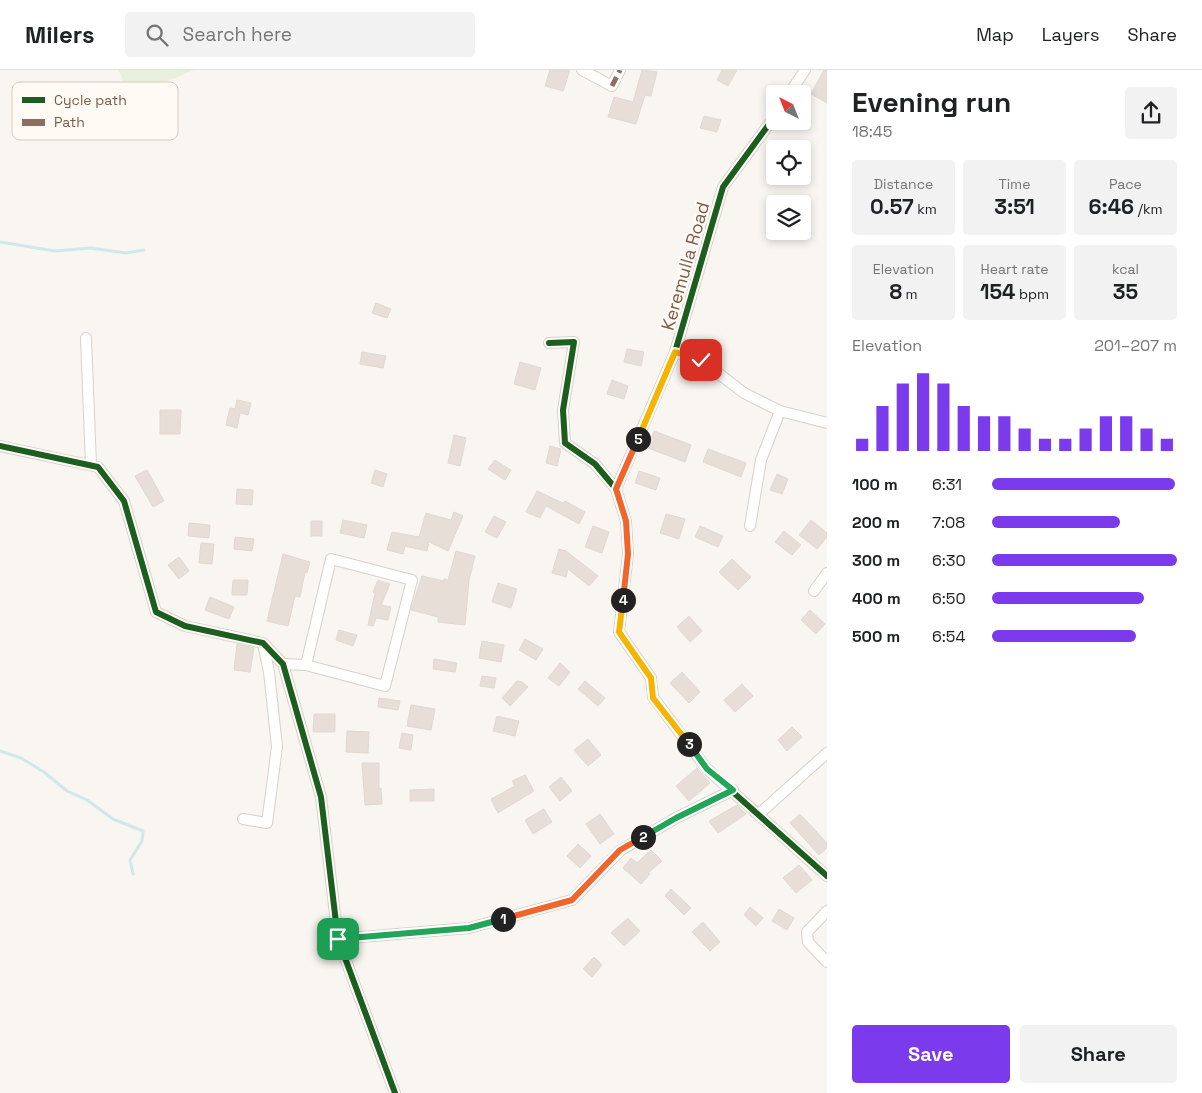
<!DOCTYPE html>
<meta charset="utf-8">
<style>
:root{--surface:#fff;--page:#f2f2f2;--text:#202124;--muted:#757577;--line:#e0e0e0;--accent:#7c3aed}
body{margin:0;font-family:"Space Grotesk",sans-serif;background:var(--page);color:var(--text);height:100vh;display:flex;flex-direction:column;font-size:19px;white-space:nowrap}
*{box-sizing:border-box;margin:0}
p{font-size:16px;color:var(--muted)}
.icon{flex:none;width:28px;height:28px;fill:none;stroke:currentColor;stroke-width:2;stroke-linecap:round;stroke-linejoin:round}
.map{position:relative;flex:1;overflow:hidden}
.details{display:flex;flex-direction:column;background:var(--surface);width:375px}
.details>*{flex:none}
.needle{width:32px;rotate:318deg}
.fabs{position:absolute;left:766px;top:15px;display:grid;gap:10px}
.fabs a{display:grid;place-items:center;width:45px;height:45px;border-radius:5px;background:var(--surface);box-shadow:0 2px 8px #0003;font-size:25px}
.pin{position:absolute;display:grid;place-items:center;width:42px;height:42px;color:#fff;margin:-21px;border-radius:10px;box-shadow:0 2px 8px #0006}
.km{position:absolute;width:25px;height:25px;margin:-12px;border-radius:50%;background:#222;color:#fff;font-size:14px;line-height:25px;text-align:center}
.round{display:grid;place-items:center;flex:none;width:52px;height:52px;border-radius:5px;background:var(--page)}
.head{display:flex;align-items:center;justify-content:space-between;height:85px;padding:0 25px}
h1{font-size:28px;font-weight:800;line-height:38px}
.metrics{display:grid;grid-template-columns:repeat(3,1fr);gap:8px;height:85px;padding:5px 25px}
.metrics div{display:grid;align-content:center;border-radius:5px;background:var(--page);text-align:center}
.metrics b{font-size:21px;font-weight:800}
.metrics small{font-size:14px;font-weight:400}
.metrics p{font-size:14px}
.chart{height:140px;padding:10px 25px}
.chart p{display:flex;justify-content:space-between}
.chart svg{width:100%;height:90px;margin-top:5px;stroke:var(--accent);stroke-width:6}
.button{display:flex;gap:10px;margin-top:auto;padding:10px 25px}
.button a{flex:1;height:58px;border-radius:5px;background:var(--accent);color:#fff;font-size:20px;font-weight:800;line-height:58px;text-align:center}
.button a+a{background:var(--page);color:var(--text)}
ul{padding:0 25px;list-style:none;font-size:16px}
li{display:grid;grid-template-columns:80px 60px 1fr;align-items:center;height:38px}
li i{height:12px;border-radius:6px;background:var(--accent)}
header{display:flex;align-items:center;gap:30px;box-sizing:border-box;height:70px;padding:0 25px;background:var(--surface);border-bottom:1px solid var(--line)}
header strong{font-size:24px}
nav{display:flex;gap:28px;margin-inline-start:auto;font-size:18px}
.search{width:350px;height:45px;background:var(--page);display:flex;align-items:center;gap:12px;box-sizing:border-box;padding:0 18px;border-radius:5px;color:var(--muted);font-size:19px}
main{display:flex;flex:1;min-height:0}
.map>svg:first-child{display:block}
.green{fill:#e7f0db}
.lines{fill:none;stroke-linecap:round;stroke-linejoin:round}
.stream{stroke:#d0e8ea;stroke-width:3}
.building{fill:#e6ded7;stroke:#e2d8d2}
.street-casing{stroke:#d7d1cb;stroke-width:12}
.street{stroke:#fefefd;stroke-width:10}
.quiet{stroke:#8d6e63;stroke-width:5;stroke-dasharray:10 5;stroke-linecap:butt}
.cycleway-casing{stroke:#fffaf3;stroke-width:9}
.cycleway{stroke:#1b5e20;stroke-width:6}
.split-1-casing{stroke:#fff;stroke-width:10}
.split-2-casing{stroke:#fff;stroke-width:10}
.split-3-casing{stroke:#fff;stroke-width:10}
.split-4-casing{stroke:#fff;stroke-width:10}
.split-5-casing{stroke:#fff;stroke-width:10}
.split-6-casing{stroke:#fff;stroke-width:10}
.split-1{stroke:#22a559;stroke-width:6}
.split-2{stroke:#f0652b;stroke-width:6}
.split-3{stroke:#22a559;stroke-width:6}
.split-4{stroke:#f5b400;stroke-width:6}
.split-5{stroke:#f0652b;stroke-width:6}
.split-6{stroke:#f5b400;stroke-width:6}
.labels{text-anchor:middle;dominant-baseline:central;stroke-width:5;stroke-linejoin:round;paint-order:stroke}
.street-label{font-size:18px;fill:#7a5c4d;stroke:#fffaf3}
.key{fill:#fffaf3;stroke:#d7cbc1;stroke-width:1}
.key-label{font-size:14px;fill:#7a5c4d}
</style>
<header>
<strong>Milers</strong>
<div class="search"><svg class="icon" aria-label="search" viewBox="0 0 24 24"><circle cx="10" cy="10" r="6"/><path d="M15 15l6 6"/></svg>Search here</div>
<nav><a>Map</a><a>Layers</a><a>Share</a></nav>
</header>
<main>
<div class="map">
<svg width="827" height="1023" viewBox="0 0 827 1023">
<rect width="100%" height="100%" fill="#f9f5f0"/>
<path class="green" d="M 119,0 L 194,0 L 129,27 Z"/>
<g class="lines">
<g class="stream">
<path d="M 0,172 L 55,181 L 90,178 L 126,183 L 144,180"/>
<path d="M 0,681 L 21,688 L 44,702 L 67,721 L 87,730 L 113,749 L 143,761 L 142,771 L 130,790 L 133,804"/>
</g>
</g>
<g class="building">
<path d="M 550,0 L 570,0 L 563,21 L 545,16 Z"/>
<path d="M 642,0 L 657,2 L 651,26 L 645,25 L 636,54 L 608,47 L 614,27 L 633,32 Z"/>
<path d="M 722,0 L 737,0 L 728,16 L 717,10 Z"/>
<path d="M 824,0 L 827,0 L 827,33 L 811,24 Z"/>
<path d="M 704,46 L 721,50 L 717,62 L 700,58 Z"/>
<path d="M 376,233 L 391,239 L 387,248 L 372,243 Z"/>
<path d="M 627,279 L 644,282 L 641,296 L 624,292 Z"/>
<path d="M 362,282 L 386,286 L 383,298 L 360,294 Z"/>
<path d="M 520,292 L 541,298 L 535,320 L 514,314 Z"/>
<path d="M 612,310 L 628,316 L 624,329 L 607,324 Z"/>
<path d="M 237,330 L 251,333 L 248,345 L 240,343 L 237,358 L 226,355 L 230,338 L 235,339 Z"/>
<path d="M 160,340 L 181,340 L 180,364 L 160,364 Z"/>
<path d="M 654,361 L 691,375 L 685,392 L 648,378 Z"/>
<path d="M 454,365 L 466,368 L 460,396 L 448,393 Z"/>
<path d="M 550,376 L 561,379 L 557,396 L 546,393 Z"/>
<path d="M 708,379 L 746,393 L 741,407 L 703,392 Z"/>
<path d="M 495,390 L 511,400 L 505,410 L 488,399 Z"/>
<path d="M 147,400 L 164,431 L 153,437 L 135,406 Z"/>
<path d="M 375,400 L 387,404 L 383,417 L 371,413 Z"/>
<path d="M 639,401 L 660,408 L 656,420 L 635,413 Z"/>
<path d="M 777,404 L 788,409 L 782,424 L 770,420 Z"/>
<path d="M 237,419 L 253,420 L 252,435 L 236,434 Z"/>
<path d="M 537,421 L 563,433 L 565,431 L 585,442 L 579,454 L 546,436 L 540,448 L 526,442 Z"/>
<path d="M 454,442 L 463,446 L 448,481 L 429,472 L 427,481 L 405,476 L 403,484 L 387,480 L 392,462 L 419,467 L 426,443 L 451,450 Z"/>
<path d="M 666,444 L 685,449 L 679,469 L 660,463 Z"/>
<path d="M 494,446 L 506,452 L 497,468 L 485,462 Z"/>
<path d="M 343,450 L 367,455 L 364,468 L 340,463 Z"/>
<path d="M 811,450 L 827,463 L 827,467 L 817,479 L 799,465 Z"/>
<rect x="311" y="451" width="11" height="15"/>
<path d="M 189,453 L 210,455 L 209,468 L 188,466 Z"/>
<path d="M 593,456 L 609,462 L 602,483 L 585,477 Z"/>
<path d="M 700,456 L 723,466 L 718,477 L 695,467 Z"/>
<path d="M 784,461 L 801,475 L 792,485 L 775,472 Z"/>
<path d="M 235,467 L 254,469 L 252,481 L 234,479 Z"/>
<path d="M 201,473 L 214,474 L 212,494 L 199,493 Z"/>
<path d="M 559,479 L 566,481 L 598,506 L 589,516 L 568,499 L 566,507 L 552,503 Z"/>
<path d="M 456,481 L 475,486 L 469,510 L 465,555 L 438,552 L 438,547 L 411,540 L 422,506 L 444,511 L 444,509 L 448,510 Z"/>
<path d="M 283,484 L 310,492 L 307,503 L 305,502 L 300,527 L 295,526 L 288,556 L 267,551 Z"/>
<path d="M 179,487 L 189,501 L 179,509 L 168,495 Z"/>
<path d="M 732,489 L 751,507 L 738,520 L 719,502 Z"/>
<path d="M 233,510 L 248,510 L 247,525 L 232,525 Z"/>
<path d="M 378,510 L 390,514 L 381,535 L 391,537 L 388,550 L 376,548 L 373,556 L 368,555 L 375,523 L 373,522 Z"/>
<path d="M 498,513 L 517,519 L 511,538 L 492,532 Z"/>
<path d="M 210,527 L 234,537 L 229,549 L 205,540 Z"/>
<path d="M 810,540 L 825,554 L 816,564 L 801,550 Z"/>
<path d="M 689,546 L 702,561 L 690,572 L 677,557 Z"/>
<path d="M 339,560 L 357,565 L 353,576 L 336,570 Z"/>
<path d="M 525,569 L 543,579 L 536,590 L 519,580 Z"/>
<path d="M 482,571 L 504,575 L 501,592 L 479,588 Z"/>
<path d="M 237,574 L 254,578 L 250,602 L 234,600 Z"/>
<path d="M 434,589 L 457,593 L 455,602 L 433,599 Z"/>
<path d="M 560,593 L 570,602 L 559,616 L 548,608 Z"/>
<path d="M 682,602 L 700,622 L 689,633 L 670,613 Z"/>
<path d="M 482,606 L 496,608 L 494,618 L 480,616 Z"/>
<path d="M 517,611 L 522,612 L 528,617 L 510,636 L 502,628 Z"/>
<path d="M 585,611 L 605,628 L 598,636 L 578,619 Z"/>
<path d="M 742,614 L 753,626 L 735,642 L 724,630 Z"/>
<path d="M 379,628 L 400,631 L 398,640 L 378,637 Z"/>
<path d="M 411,635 L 435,639 L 431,660 L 407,656 Z"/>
<path d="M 314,644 L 335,644 L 335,662 L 313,662 Z"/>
<path d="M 497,646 L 519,651 L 515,666 L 493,661 Z"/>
<path d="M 792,657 L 802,667 L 787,681 L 778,670 Z"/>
<path d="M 347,661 L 369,662 L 368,683 L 346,682 Z"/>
<path d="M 402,663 L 413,665 L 411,680 L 399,678 Z"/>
<path d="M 588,669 L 601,685 L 588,696 L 574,680 Z"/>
<path d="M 362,693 L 379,693 L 379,719 L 381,718 L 382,734 L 365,735 Z"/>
<path d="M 697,698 L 710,713 L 689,731 L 676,716 Z"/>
<path d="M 525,705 L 534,721 L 498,743 L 491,729 L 515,716 L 512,711 Z"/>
<path d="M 561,707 L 572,721 L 560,731 L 549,717 Z"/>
<path d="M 434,719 L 434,731 L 410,731 L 410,720 Z"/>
<path d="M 737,735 L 746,744 L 718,763 L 709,751 Z"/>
<path d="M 544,739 L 552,752 L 533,764 L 525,750 Z"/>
<path d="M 600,744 L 614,764 L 600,774 L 586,754 Z"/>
<path d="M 800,744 L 827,773 L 827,778 L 819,785 L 790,753 Z"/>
<path d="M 578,774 L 591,786 L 580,798 L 567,786 Z"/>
<path d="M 651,780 L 662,791 L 648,803 L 650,804 L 641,814 L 623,798 L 631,788 L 637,793 Z"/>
<path d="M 799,795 L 812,810 L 796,823 L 783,808 Z"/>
<path d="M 671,819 L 691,838 L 684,845 L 665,826 Z"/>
<path d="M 750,837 L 763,848 L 756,856 L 744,845 Z"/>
<path d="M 779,839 L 794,848 L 787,860 L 772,851 Z"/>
<path d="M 628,848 L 640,861 L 624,876 L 611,863 Z"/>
<path d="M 703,852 L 720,872 L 710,881 L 692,862 Z"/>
<path d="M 594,887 L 602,895 L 592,907 L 583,899 Z"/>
</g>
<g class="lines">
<g class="street-casing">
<g id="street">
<path d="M 582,0 L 612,16 L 620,0"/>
<path d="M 789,24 L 805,0"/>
<path d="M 86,268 L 91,395"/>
<path d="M 549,273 L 574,272 L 563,340 L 565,373 L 595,394 L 616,419 L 675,282 L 723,117 L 775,46"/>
<path d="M 675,282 L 701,290 L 744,323 L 780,341 L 761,390 L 750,456"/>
<path d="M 780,341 L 827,353"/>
<path d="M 0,376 L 98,397 L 124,431 L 156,542 L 185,556 L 263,573 L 283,594 L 321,727 L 338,869 L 395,1023"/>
<path d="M 616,419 L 626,451 L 628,484 L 619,562 L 651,608 L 653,627 L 707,699 L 827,806"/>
<path d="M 814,521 L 827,503"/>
<path d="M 283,594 L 306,595 L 331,489 L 412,510 L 385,616 L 306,595"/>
<path d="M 759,744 L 827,683"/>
<path d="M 243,749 L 267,753 L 277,677 L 269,602 L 263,574"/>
<path d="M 827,841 L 807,862 L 808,872 L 827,892"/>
<path d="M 338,869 L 469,858 L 572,830 L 621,780 L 676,748 L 733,720"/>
</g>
</g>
<use href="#street" class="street"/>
<path class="quiet" d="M 612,16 L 620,0"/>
<g class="cycleway-casing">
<g id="cycleway">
<path d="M 549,273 L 574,272 L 563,340 L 565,373 L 595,394 L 616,419 L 675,282 L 723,117 L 775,46"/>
<path d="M 0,376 L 98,397 L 124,431 L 156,542 L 185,556 L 263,573 L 283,594 L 321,727 L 338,869 L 395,1023"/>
<path d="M 616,419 L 626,451 L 628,484 L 619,562 L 651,608 L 653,627 L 707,699 L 827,806"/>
</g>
</g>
<use href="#cycleway" class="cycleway"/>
</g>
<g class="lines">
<g class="split-1-casing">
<path id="split-1" d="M 338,869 L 469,858 L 503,849"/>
</g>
<g class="split-2-casing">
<path id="split-2" d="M 503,849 L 572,830 L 620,780 L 643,767"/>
</g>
<g class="split-3-casing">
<path id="split-3" d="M 643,767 L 676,748 L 733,720 L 707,699 L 689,674"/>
</g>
<g class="split-4-casing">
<path id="split-4" d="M 623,530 L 619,562 L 651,608 L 653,628 L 689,674"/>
</g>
<g class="split-5-casing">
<path id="split-5" d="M 623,530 L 628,484 L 626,451 L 616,419 L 638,369"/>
</g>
<g class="split-6-casing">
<path id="split-6" d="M 638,369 L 675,282 L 701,290"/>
</g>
<use href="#split-1" class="split-1"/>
<use href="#split-2" class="split-2"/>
<use href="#split-3" class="split-3"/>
<use href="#split-4" class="split-4"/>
<use href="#split-5" class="split-5"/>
<use href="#split-6" class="split-6"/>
</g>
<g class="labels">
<g class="street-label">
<text transform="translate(685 196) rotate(-74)">Keremulla Road</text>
</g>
</g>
<rect x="12" y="12" width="166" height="58" rx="8" class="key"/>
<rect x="22" y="27" width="23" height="6" fill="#1b5e20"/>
<rect x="22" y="49" width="23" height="7" fill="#8d6e63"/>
<g class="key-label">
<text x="54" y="35">Cycle path</text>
<text x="54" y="57">Path</text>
</g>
</svg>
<div class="fabs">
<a><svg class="needle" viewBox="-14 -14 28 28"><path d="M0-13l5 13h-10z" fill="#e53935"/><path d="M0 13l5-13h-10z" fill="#757577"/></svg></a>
<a><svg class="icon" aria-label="locate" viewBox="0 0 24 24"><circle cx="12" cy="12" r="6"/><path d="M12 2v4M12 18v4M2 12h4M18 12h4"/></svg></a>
<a><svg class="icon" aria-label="layers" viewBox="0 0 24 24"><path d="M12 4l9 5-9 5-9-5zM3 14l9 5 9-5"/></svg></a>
</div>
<div class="pin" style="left:338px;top:869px;background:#1e9e55"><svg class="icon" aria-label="arrive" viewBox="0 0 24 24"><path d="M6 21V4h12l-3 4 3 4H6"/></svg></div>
<div class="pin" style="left:701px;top:290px;background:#d93025"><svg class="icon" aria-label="check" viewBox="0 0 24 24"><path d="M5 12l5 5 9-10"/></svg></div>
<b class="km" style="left:503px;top:849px">1</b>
<b class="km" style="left:643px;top:767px">2</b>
<b class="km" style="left:689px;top:674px">3</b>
<b class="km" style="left:623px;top:530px">4</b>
<b class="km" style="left:638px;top:369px">5</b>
</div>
<section class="details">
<div class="head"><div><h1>Evening run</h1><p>18:45</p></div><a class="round"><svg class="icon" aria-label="share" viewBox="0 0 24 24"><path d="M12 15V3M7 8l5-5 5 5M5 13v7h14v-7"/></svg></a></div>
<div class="metrics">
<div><p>Distance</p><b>0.57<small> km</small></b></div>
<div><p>Time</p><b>3:51</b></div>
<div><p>Pace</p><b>6:46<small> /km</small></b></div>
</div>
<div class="metrics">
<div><p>Elevation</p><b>8<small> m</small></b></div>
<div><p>Heart rate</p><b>154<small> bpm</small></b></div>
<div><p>kcal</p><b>35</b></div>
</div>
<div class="chart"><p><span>Elevation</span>201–207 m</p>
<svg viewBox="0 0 160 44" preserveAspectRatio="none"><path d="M5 44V38M15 44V22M25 44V11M35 44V6M45 44V11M55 44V22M65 44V27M75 44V27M85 44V33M95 44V38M105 44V38M115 44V33M125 44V27M135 44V27M145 44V33M155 44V38"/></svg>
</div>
<ul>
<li><b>100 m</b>6:31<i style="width:99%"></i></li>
<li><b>200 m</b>7:08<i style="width:69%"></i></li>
<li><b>300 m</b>6:30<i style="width:100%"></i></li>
<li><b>400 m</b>6:50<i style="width:82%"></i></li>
<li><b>500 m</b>6:54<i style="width:78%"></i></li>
</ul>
<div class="button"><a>Save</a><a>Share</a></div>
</section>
</main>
